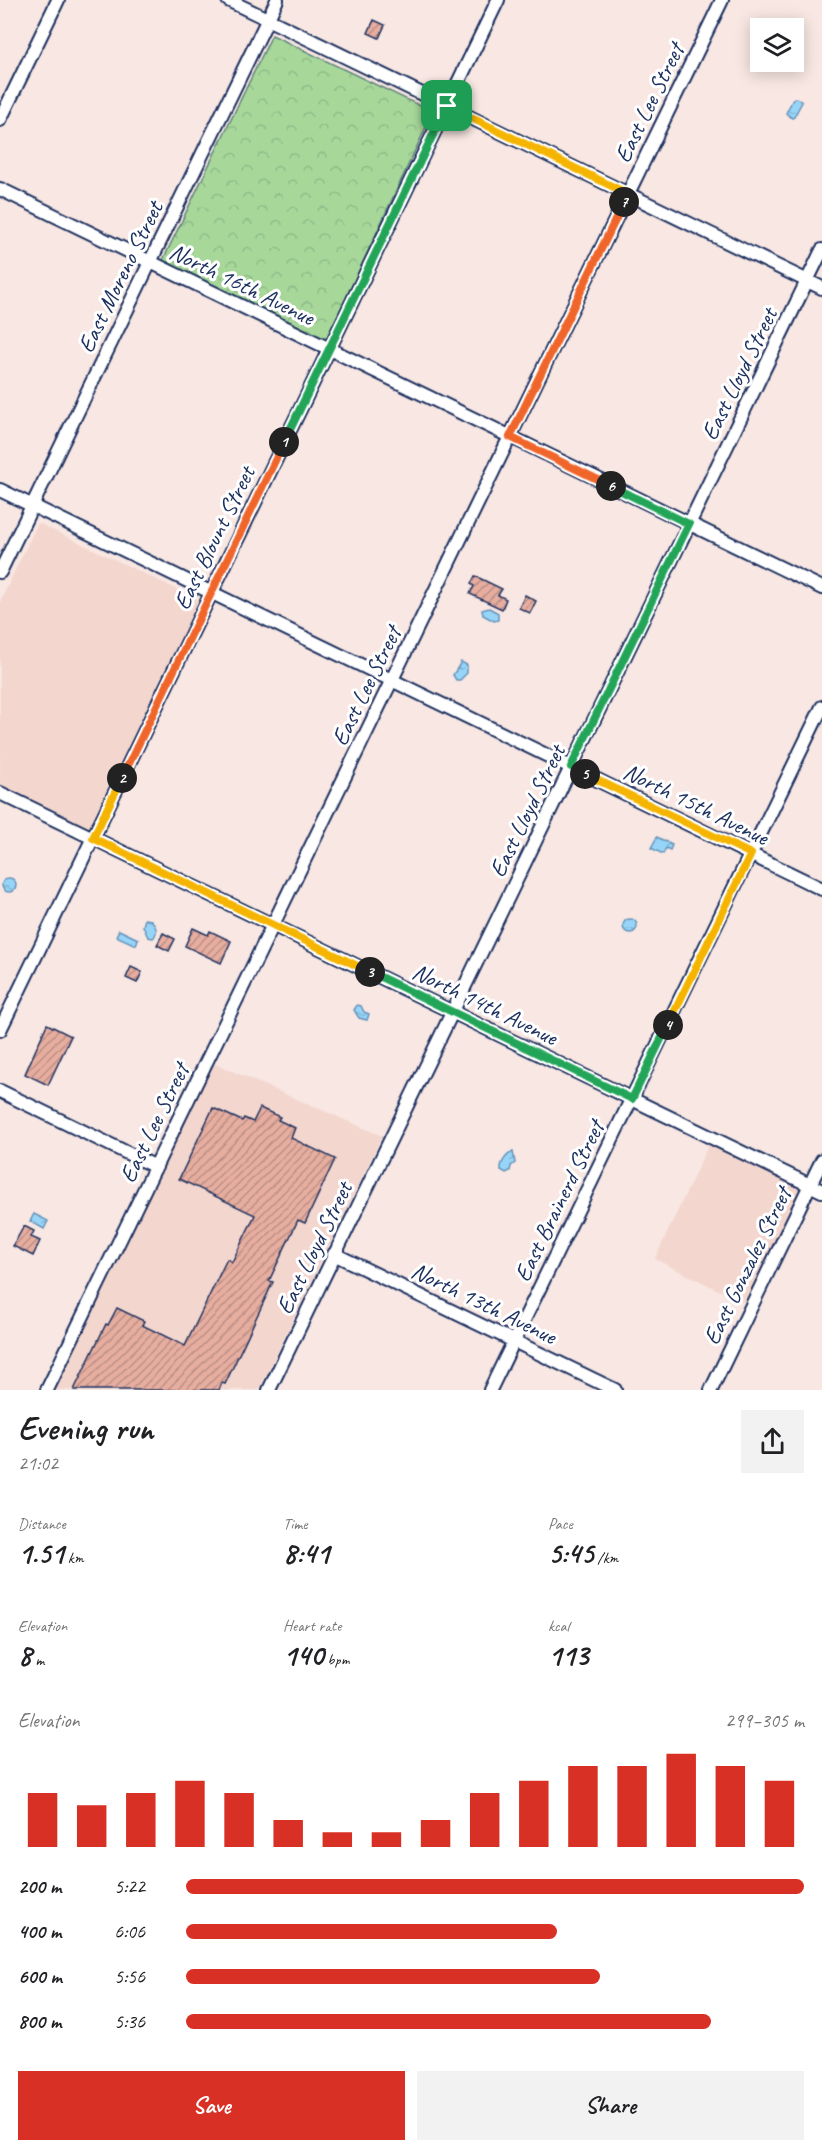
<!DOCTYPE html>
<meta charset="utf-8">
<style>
:root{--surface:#fff;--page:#f2f2f2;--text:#202124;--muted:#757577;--accent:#d93025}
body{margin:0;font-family:Caveat,sans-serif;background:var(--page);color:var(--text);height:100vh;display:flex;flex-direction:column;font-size:22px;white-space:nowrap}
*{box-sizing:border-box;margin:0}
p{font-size:20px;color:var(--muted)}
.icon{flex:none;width:33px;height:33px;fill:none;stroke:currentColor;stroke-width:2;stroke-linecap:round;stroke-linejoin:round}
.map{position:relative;height:1390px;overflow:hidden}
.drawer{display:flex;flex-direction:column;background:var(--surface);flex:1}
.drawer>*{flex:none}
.buttons{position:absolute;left:750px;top:18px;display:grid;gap:12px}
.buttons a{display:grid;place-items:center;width:54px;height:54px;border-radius:0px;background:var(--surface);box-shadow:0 3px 15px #0003;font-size:30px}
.pin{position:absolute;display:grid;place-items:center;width:51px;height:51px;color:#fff;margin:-26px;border-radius:12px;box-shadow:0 3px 9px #0006}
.km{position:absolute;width:30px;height:30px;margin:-15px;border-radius:50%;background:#222;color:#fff;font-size:16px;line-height:30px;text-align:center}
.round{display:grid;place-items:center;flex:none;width:63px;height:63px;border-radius:0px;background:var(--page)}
.head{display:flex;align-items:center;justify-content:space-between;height:102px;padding:0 18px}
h1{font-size:33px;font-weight:600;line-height:45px}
.metrics{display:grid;grid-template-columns:repeat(3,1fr);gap:9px;height:102px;padding:6px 18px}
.metrics div{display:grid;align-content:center}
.metrics b{font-size:30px;font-weight:600}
.metrics small{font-size:16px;font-weight:400}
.metrics p{font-size:16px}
.chart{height:168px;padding:12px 18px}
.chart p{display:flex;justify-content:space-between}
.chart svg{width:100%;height:108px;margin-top:6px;stroke:var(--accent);stroke-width:6}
.cta{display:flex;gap:12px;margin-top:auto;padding:12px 18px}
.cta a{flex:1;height:69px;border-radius:0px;background:var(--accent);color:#fff;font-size:24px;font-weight:600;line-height:69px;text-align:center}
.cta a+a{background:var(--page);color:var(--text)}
ul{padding:0 18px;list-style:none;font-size:20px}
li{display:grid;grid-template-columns:96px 72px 1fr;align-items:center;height:45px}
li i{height:15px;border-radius:8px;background:var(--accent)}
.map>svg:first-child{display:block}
.built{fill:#f3d6ce}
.park{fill:url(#park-crowns);stroke:#61847c;stroke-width:1.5}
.water{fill:url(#water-ripples);stroke:#6593ba;stroke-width:1.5}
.building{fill:url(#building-hatch);stroke:#1b2f5e;stroke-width:1.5}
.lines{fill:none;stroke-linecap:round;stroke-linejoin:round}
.minor-casing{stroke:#1b2f5e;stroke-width:16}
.minor{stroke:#fff;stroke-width:12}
.split-1-casing{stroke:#fff;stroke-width:12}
.split-2-casing{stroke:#fff;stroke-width:12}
.split-3-casing{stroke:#fff;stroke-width:12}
.split-4-casing{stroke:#fff;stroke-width:12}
.split-5-casing{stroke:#fff;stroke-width:12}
.split-6-casing{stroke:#fff;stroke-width:12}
.split-7-casing{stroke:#fff;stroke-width:12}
.split-8-casing{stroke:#fff;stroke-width:12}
.split-1{stroke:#22a559;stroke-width:8}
.split-2{stroke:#f0652b;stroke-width:8}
.split-3{stroke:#f5b400;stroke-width:8}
.split-4{stroke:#22a559;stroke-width:8}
.split-5{stroke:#f5b400;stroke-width:8}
.split-6{stroke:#22a559;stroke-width:8}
.split-7{stroke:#f0652b;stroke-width:8}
.split-8{stroke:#f5b400;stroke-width:8}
.labels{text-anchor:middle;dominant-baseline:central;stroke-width:6;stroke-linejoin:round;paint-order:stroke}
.street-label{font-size:24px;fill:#1b2f5e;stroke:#fff}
</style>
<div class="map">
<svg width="822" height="1390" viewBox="0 0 822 1390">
<defs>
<pattern id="park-crowns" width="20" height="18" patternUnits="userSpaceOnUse" patternTransform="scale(1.5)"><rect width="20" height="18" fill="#a7d89a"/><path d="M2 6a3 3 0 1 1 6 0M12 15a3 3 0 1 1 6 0" fill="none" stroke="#8fba87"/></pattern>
<pattern id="water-ripples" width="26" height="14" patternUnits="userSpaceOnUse" patternTransform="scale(1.5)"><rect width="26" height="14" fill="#97d5f8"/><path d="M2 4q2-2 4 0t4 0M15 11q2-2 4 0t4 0" fill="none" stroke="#82b7d7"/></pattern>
<pattern id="building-hatch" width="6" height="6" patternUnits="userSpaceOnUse" patternTransform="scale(1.5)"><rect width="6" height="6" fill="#e7aea0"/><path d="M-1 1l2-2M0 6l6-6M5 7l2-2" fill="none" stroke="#ba8e86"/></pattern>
</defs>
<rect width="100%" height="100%" fill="#f8e7e2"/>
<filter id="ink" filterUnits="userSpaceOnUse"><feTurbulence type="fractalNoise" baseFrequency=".0167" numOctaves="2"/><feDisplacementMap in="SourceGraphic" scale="12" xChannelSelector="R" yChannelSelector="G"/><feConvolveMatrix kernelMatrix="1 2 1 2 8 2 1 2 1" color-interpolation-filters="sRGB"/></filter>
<g filter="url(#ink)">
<g class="built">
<path d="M 38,523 L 199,600 L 89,827 L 0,784 L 0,602 Z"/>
<path d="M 213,1063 L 382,1136 L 259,1390 L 54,1390 Z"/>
<path d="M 709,1144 L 800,1188 L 745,1303 L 655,1259 Z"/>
</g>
<path class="park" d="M 272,35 L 433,112 L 325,343 L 162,262 Z"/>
<g class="water">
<path d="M 796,98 L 802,102 L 794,117 L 792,118 L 786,113 L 793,99 Z"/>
<path d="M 489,608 L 498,613 L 498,620 L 494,621 L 483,615 L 482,610 Z"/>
<path d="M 461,662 L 467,665 L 467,673 L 460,680 L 456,680 L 453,675 Z"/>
<path d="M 657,837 L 672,845 L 670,850 L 666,848 L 663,854 L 651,848 Z"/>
<circle cx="9" cy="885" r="7"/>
<circle cx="630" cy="926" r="7"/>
<path d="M 145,919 L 151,920 C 156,926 159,932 153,938 L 148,937 L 143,926 Z"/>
<path d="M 119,930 L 138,939 L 136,945 L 116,936 Z"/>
<path d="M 357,1005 L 361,1006 L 364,1012 L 369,1014 L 367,1020 L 359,1018 L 354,1010 Z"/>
<path d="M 513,1152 L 515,1163 L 511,1166 L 510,1171 L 506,1173 L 501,1170 C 500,1163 507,1154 513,1152 Z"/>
<path d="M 34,1214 L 48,1221 L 44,1229 L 30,1221 Z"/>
</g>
<g class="building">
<path d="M 374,20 L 385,25 L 379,38 L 368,33 Z"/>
<path d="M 475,576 L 502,589 L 498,595 L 506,599 L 502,609 L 470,594 L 474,586 L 471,584 Z"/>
<path d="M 525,595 L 536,601 L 530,613 L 519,608 Z"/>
<path d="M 193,928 L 208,935 L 210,931 L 231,941 L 221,963 L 185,946 Z"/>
<path d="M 163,933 L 175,939 L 169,951 L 157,945 Z"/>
<path d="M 131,967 L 142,972 L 137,983 L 126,978 Z"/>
<path d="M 47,1024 L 71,1036 L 48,1085 L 25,1074 Z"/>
<path d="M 213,1108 L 242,1121 L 244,1118 L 253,1122 L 260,1108 L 280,1117 L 278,1120 L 295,1128 L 291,1138 L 335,1159 L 305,1223 L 298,1220 L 269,1281 L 273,1282 L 225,1384 L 222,1383 L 219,1390 L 74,1390 L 106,1324 L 108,1325 L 117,1308 L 144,1321 L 142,1325 L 185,1346 L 227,1259 L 232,1262 L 255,1215 L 179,1179 Z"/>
<path d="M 24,1226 L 34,1231 L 31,1237 L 40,1241 L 33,1256 L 13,1246 Z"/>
</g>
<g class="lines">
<g class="minor-casing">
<g id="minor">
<path d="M 228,0 L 822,288"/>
<path d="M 0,120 L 58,0"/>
<path d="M 0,189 L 822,588"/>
<path d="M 0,490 L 822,889"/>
<path d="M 0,572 L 277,0"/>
<path d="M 0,793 L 822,1191"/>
<path d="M 0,1030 L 498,0"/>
<path d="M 0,1091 L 156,1167"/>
<path d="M 334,1254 L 615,1390"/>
<path d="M 47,1390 L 722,0"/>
<path d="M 269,1390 L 822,250"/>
<path d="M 490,1390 L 822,707"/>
<path d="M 711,1390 L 822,1160"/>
</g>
</g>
<use href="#minor" class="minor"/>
</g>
</g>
<g class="lines" filter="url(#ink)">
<g class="split-1-casing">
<path id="split-1" d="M 284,442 L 447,106"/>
</g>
<g class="split-2-casing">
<path id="split-2" d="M 122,778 L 284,442"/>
</g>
<g class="split-3-casing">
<path id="split-3" d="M 122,778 L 93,838 L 370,972"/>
</g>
<g class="split-4-casing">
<path id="split-4" d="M 370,972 L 632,1099 L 668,1025"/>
</g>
<g class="split-5-casing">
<path id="split-5" d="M 585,774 L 751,854 L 668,1025"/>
</g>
<g class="split-6-casing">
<path id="split-6" d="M 585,774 L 571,767 L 689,524 L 611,486"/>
</g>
<g class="split-7-casing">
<path id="split-7" d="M 611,486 L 510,437 L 624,202"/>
</g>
<g class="split-8-casing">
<path id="split-8" d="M 447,106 L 628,194 L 624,202"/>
</g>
<use href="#split-1" class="split-1"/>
<use href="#split-2" class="split-2"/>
<use href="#split-3" class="split-3"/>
<use href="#split-4" class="split-4"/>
<use href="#split-5" class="split-5"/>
<use href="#split-6" class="split-6"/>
<use href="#split-7" class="split-7"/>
<use href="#split-8" class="split-8"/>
</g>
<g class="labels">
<g class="street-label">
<text transform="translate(649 103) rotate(-64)">East Lee Street</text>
<text transform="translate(120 277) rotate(-64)">East Moreno Street</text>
<text transform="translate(242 284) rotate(26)">North 16th Avenue</text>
<text transform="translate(739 374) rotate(-64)">East Lloyd Street</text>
<text transform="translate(214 538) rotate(-64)">East Blount Street</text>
<text transform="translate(366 686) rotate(-64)">East Lee Street</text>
<text transform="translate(696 804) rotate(26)">North 15th Avenue</text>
<text transform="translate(527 811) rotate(-64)">East Lloyd Street</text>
<text transform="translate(485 1004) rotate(26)">North 14th Avenue</text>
<text transform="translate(154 1123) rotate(-64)">East Lee Street</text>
<text transform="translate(559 1201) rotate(-64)">East Brainerd Street</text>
<text transform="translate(314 1248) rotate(-64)">East Lloyd Street</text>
<text transform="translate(747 1266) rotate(-64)">East Gonzalez Street</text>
<text transform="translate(484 1303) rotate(26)">North 13th Avenue</text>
</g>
</g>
</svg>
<div class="buttons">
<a><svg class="icon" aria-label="layers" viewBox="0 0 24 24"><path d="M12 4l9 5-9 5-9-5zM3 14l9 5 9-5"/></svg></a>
</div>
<div class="pin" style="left:447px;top:106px;background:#1e9e55"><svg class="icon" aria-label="arrive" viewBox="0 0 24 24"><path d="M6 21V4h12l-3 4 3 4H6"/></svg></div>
<b class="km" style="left:284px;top:442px">1</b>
<b class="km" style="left:122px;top:778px">2</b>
<b class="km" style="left:370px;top:972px">3</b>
<b class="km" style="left:668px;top:1025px">4</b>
<b class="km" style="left:585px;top:774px">5</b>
<b class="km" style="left:611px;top:486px">6</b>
<b class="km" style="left:624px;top:202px">7</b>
</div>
<section class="drawer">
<div class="head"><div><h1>Evening run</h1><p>21:02</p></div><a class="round"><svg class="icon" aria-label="share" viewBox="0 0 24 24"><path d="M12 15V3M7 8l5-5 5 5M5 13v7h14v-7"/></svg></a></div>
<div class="metrics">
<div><p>Distance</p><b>1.51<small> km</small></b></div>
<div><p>Time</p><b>8:41</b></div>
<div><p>Pace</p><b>5:45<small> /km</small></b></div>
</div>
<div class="metrics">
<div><p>Elevation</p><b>8<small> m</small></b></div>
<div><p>Heart rate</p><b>140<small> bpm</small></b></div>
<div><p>kcal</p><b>113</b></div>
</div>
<div class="chart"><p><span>Elevation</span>299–305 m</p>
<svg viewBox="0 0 160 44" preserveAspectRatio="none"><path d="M5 44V22M15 44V27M25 44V22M35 44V17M45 44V22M55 44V33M65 44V38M75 44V38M85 44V33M95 44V22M105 44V17M115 44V11M125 44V11M135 44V6M145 44V11M155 44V17"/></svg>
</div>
<ul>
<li><b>200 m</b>5:22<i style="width:100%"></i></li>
<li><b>400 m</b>6:06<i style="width:60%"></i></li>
<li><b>600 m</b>5:56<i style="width:67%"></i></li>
<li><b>800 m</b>5:36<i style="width:85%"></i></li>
</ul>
<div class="cta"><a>Save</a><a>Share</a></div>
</section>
